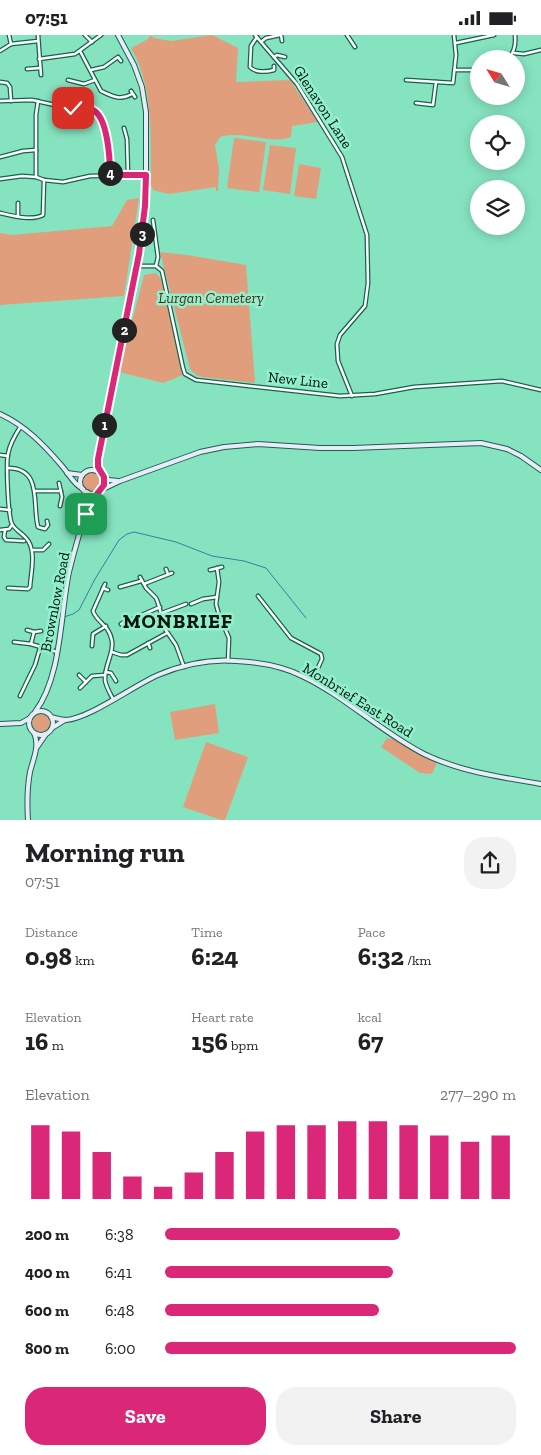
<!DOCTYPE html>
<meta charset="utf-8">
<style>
:root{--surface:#fff;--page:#f2f2f2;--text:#202124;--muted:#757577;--accent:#db2777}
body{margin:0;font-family:"Zilla Slab",serif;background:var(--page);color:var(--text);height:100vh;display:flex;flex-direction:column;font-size:19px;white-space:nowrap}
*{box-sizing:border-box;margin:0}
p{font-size:16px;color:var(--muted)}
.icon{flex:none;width:28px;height:28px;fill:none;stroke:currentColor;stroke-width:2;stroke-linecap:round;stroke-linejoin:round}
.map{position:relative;height:785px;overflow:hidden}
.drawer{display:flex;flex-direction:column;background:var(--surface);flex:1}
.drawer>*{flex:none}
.needle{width:32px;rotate:307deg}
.tools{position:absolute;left:470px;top:15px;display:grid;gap:10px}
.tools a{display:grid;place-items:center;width:55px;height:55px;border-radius:50%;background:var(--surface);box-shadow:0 2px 12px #0003;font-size:25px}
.pin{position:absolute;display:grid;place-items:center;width:42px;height:42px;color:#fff;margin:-21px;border-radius:10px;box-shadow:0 2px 8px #0006}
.km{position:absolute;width:25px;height:25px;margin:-12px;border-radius:50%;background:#222;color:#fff;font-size:14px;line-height:25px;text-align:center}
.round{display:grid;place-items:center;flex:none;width:52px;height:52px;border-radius:20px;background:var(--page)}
.head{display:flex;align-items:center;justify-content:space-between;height:85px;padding:0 25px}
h1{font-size:28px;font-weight:700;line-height:38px}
.figures{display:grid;grid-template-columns:repeat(3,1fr);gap:8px;height:85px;padding:5px 25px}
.figures div{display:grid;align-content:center}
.figures b{font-size:25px;font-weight:700}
.figures small{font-size:14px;font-weight:400}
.figures p{font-size:14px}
.chart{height:140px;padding:10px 25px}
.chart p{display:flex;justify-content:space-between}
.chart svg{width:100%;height:90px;margin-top:5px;stroke:var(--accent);stroke-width:6}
.button{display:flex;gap:10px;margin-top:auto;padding:10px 25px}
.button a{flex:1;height:58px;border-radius:20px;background:var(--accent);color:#fff;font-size:20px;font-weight:700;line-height:58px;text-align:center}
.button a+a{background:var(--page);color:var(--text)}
ul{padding:0 25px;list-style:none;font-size:16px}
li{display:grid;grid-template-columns:80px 60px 1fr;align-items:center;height:38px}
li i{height:12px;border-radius:6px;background:var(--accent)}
.status{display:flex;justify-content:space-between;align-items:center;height:35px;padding:0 25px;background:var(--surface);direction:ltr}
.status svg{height:14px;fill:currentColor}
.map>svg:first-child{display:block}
.green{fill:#e19e7c}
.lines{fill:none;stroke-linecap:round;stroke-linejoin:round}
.stream{stroke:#2b84a0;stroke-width:1}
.street-casing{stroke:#16634b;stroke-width:5}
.secondary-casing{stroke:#16634b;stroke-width:6}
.street{stroke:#fff;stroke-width:2.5}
.secondary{stroke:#ebeaf9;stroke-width:4}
.route-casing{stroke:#fff;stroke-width:10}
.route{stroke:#db2777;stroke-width:6}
.labels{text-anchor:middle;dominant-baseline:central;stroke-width:5;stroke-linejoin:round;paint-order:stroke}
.street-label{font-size:15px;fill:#00160d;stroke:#93f0cd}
.park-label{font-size:15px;font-style:italic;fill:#562b14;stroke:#93f0cd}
.district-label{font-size:20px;font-weight:bold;letter-spacing:1px;fill:#00160d;stroke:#93f0cd}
</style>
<div class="status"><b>07:51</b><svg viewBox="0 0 49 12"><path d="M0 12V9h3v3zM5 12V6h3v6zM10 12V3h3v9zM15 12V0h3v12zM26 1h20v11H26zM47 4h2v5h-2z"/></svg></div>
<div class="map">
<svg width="541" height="785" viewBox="0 0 541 785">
<rect width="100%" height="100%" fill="#86e3c0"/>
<g class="green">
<path d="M 150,0 L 154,3 L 171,6 L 212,0 L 238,13 L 236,47 L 290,45 L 318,87 L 292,91 L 291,102 C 270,110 243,95 220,102 L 215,110 L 219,133 L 218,156 L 216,156 L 216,152 L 169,159 L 153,155 L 151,150 C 150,104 155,55 131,13 L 148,4 Z"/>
<path d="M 234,103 L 266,107 L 259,157 L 227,153 Z"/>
<path d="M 270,110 L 296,113 L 290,159 L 263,155 Z"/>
<path d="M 299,129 L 321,133 L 316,164 L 294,161 Z"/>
<path d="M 139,163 L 124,261 L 0,270 L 0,198 L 12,200 L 112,191 L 127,165 Z"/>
<path d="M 160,217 L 187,220 L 246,230 L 255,348 L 202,342 L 196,340 L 190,334 Z"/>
<path d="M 156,238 L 161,244 L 183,340 L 163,348 L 119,337 L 144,240 Z"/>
<circle cx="92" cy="447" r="10"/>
<path d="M 215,669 L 219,698 L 175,705 L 170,677 Z"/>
<circle cx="41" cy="688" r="9"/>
<path d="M 387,703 L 393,704 L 437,728 L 432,739 L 420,738 L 381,712 Z"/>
<path d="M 206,707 L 248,722 L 225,785 L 221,785 L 183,772 Z"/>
</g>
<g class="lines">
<path class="stream" d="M 64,582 L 73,579 L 79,575 L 95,544 L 119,505 L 127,499 L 134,497 L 176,507 L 212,521 L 244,526 L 266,533 L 306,583"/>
<g class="street-casing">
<g id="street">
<path d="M 9,0 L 11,9"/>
<path d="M 38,0 L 41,40"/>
<path d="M 85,0 L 92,7"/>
<path d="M 255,0 L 297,49 L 342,122 L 367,200 L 368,248 L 365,271 L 340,300 L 337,309 L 338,326 L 352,361"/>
<path d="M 281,0 L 282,6"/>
<path d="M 347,0 L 355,12"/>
<path d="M 257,2 L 251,11 L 250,32 C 255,38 267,37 274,35 L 274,31"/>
<path d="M 261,7 L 266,3 L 280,0"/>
<path d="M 456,8 L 494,0"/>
<path d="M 0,16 L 11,9 L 38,6"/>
<path d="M 80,16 L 101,56 C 112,61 120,66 132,59"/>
<path d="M 514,18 L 524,19 L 541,15"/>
<path d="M 274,22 L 277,20 L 285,22"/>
<path d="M 39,24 L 75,19 L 101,0"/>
<path d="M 508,24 C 515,17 516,9 515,0"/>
<path d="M 27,34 L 40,33"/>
<path d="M 91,35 L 104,32 L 118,22 L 121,26"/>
<path d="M 456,35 L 479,35"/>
<path d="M 68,45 L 84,49 L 95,45"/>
<path d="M 406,45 L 453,48 L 456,20 L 454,0"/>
<path d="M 0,47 L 7,48 L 10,52 L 11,66"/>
<path d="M 131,56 L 135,62"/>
<path d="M 0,66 L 32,65 L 64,72 L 93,75 L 99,81 L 108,105 L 111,140"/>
<path d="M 416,68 L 433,70 L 436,47"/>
<path d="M 124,93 L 127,104 L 128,139"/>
<path d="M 0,122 L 23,116 L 36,115"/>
<path d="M 36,142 L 36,80 L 38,66"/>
<path d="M 0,144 L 22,141 L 36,142 L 44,145 L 63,147 L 90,141 L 146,140"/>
<path d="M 18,168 L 18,181"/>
<path d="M 0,178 C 13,181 32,186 43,180 L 44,145"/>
<path d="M 153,185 L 158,222 L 156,231"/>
<path d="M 137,231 L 156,231 L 162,236 L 183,333 L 185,339 L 196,345 L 340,361 L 375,359 L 414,352 L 502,346 L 541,355"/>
<path d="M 0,420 L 8,421"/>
<path d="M 8,433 C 43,433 32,470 38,492 L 45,494 L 48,490 L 47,486"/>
<path d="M 59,448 L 62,462 L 60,471"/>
<path d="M 35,456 L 61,456"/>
<path d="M 0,474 L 10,475"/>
<path d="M 0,495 L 9,494 L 12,490"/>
<path d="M 5,495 L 4,502 L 6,505 L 24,506"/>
<path d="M 33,515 L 43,515 L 49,509"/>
<path d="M 217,533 L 219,547 L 216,569 L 219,580 L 229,603 L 228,626"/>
<path d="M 166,534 L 168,539"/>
<path d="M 210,535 L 222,532"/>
<path d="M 140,542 L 146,553 L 156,563 L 158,568 L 165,594 L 176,610 L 184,632"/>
<path d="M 105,549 L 93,576 C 97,588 109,589 112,606 C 114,619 104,631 105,645 C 106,652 110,658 113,664"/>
<path d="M 144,549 L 172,538"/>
<path d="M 120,552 L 141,546"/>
<path d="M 8,553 L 28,554 L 30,552 C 31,536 37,515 26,503 C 22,498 15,495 12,489 C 8,481 6,429 8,419 C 10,408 15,400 21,391"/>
<path d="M 103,553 L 108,555"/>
<path d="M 258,561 L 291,603 L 321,619 L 322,624 L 312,646"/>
<path d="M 191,569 L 203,564 L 217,562"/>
<path d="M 162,578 L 186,569"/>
<path d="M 121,589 L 127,585 L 133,584 L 160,572"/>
<path d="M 214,592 L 222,588"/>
<path d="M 27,595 L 34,597 L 41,596"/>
<path d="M 14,607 L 31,609 L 57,617"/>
<path d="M 148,608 L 150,613"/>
<path d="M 31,609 L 34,597"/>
<path d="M 92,611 L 93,599 L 106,591"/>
<path d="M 112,617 L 121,620 L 127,620 L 167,598"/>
<path d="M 106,637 L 111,638 L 116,646"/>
<path d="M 79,640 L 86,647"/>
<path d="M 80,653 L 92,641 L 105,640"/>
<path d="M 20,661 L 35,630 L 40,613"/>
</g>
</g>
<g class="secondary-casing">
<g id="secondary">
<path d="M 0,379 C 26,391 44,410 62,431 C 69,439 73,449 83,454"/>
<circle cx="92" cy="447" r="12"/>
<path d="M 99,437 L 98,424 L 137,231 L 146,166 L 146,77 L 142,52 L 134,30 L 118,0"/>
<path d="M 67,438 L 82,440"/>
<path d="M 104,441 L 109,445 L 118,446"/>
<path d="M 101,455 L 120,446 L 200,417 L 224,412 L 258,409 L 320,413 L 353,413 L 481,408 L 507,414 L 521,421 L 541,435"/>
<path d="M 89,471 L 97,458"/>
<circle cx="41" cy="688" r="12"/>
<path d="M 35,677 C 62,641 60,580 69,537 C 74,517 80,495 87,475 L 89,466 L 87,457"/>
<path d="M 51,682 C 56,683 61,685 66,685 C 90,683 133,651 158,640 C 182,630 210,624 236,626 C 257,627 282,631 302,641 C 346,662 381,697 424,719 C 461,737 501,742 541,749"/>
<path d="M 0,689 L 21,688 L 30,683"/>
<path d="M 52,693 L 65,685"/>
<path d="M 37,712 L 46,699"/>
<path d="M 28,785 C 27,769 27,753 30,737 C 33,724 40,711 34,698"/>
</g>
</g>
<use href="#street" class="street"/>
<use href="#secondary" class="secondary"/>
</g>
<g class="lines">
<g class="route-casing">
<path id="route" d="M 73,73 C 79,73 88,73 93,75 C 108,82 110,126 110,140 L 146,140 L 145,171 L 139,219 L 98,424 L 98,432 L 104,442 L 104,450 L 90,468 L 86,479"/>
</g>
<use href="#route" class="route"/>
</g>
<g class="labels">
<g class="street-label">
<text transform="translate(323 72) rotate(57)">Glenavon Lane</text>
<text transform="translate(298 345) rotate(6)">New Line</text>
<text transform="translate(55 567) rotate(-79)">Brownlow Road</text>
<text transform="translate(358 665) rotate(32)">Monbrief East Road</text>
</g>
<g class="park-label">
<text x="211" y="263">Lurgan Cemetery</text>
</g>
<g class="district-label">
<text x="178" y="586">MONBRIEF</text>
</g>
</g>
</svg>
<div class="tools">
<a><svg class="needle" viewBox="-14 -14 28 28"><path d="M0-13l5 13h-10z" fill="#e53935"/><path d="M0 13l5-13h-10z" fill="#757577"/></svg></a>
<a><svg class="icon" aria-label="locate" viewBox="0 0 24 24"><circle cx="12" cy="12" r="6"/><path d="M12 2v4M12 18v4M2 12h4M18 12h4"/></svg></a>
<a><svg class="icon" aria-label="layers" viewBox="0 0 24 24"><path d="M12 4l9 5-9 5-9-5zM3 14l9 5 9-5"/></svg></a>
</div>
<div class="pin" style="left:86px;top:479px;background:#1e9e55"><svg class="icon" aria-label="arrive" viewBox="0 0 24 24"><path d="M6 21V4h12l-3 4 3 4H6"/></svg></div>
<div class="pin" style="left:73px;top:73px;background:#d93025"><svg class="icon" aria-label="check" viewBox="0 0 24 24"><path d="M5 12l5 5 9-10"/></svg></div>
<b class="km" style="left:104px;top:390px">1</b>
<b class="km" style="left:124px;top:295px">2</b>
<b class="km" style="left:142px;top:199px">3</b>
<b class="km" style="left:110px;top:138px">4</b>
</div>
<section class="drawer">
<div class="head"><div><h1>Morning run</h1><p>07:51</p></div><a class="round"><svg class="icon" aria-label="share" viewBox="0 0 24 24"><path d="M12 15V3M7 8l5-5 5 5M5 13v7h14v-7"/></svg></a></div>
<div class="figures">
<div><p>Distance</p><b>0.98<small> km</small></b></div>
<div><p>Time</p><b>6:24</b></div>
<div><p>Pace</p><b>6:32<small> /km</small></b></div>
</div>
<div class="figures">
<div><p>Elevation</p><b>16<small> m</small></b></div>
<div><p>Heart rate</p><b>156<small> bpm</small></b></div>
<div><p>kcal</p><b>67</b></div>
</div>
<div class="chart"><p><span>Elevation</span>277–290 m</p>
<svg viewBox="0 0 160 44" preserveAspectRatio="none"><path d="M5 44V8M15 44V11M25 44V21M35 44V33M45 44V38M55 44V31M65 44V21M75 44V11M85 44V8M95 44V8M105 44V6M115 44V6M125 44V8M135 44V13M145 44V16M155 44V13"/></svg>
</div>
<ul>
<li><b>200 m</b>6:38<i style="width:67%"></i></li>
<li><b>400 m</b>6:41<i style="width:65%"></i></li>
<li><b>600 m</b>6:48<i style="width:61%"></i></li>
<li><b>800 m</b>6:00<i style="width:100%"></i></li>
</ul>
<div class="button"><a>Save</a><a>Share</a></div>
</section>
